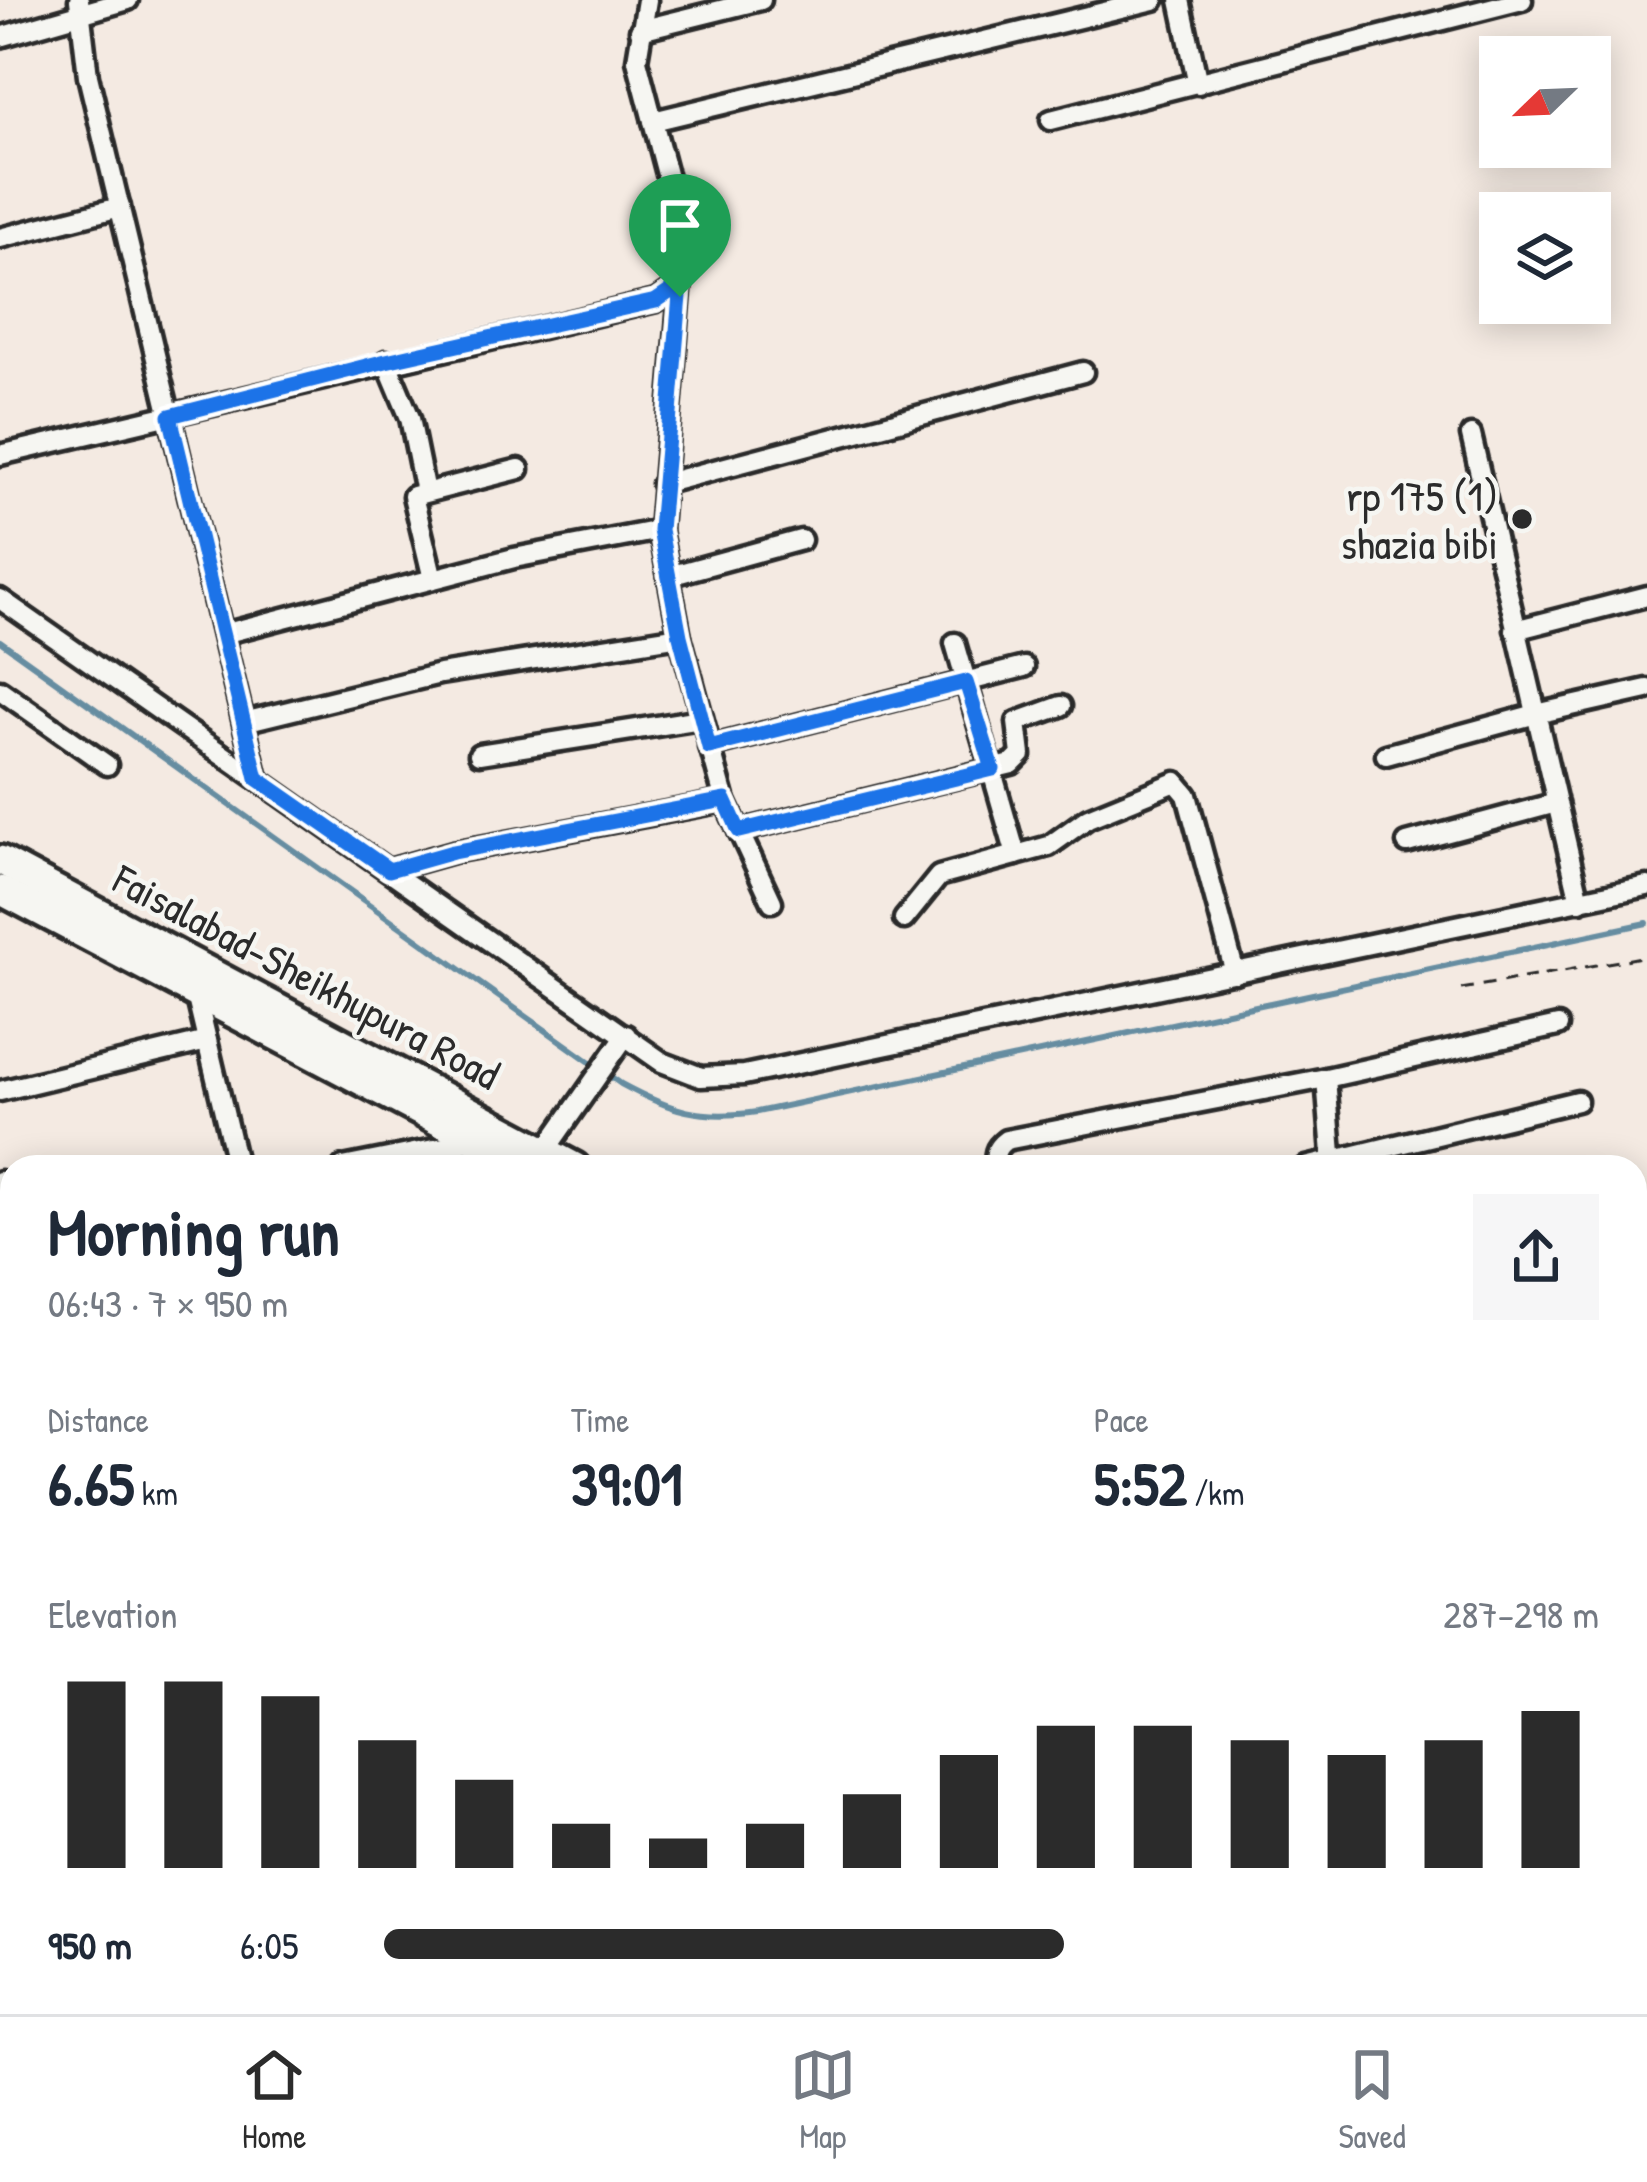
<!DOCTYPE html>
<meta charset="utf-8">
<style>
:root{--surface:#fff;--page:#f6f6f7;--text:#1f2937;--muted:#747a83;--line:#e0e1e3;--accent:#2b2b2b}
body{margin:0;font-family:"Patrick Hand",sans-serif;background:var(--page);color:var(--text);height:100vh;display:flex;flex-direction:column;font-size:45px;white-space:nowrap}
*{box-sizing:border-box;margin:0}
p{font-size:39px;color:var(--muted)}
.icon{flex:none;width:66px;height:66px;fill:none;stroke:currentColor;stroke-width:2;stroke-linecap:round;stroke-linejoin:round}
.map{position:relative;flex:1;overflow:hidden}
.details{position:absolute;left:0px;top:1155px;width:1647px;height:861px;display:flex;flex-direction:column;background:var(--surface);border-radius:36px 36px 0 0;box-shadow:0 6px 30px #0003}
.details>*{flex:none}
.needle{width:78px;rotate:247deg}
.buttons{position:absolute;left:1479px;top:36px;display:grid;gap:24px}
.buttons a{display:grid;place-items:center;width:132px;height:132px;border-radius:0px;background:var(--surface);box-shadow:0 6px 30px #0003;font-size:60px}
.pin{position:absolute;display:grid;place-items:center;width:102px;height:102px;color:#fff;margin:-123px -51px;border-radius:50% 50% 50% 0;rotate:-45deg;box-shadow:0 0 12px #0007}
.pin .icon{rotate:45deg}
.round{display:grid;place-items:center;flex:none;width:126px;height:126px;border-radius:0px;background:var(--page)}
.head{display:flex;align-items:center;justify-content:space-between;height:204px;padding:0 48px}
h1{font-size:66px;font-weight:700;line-height:90px}
.stats{display:grid;grid-template-columns:repeat(3,1fr);gap:18px;height:204px;padding:12px 48px}
.stats div{display:grid;align-content:center}
.stats b{font-size:60px;font-weight:700}
.stats small{font-size:33px;font-weight:400}
.stats p{font-size:33px}
.chart{height:336px;padding:24px 48px}
.chart p{display:flex;justify-content:space-between}
.chart svg{width:100%;height:216px;margin-top:12px;stroke:var(--accent);stroke-width:6}
ul{padding:0 48px;list-style:none;font-size:39px}
li{display:grid;grid-template-columns:192px 144px 1fr;align-items:center;height:90px}
li i{height:30px;border-radius:15px;background:var(--accent)}
.tabs{display:flex;justify-content:space-around;align-items:center;height:168px;border-top:3px solid var(--line);background:var(--surface);font-size:33px;color:var(--muted)}
.tabs a{display:grid;justify-items:center;gap:6px}
.tabs .on{color:var(--accent)}
.map>svg:first-child{display:block}
.lines{fill:none;stroke-linecap:round;stroke-linejoin:round}
.stream{stroke:#668da1;stroke-width:6}
.minor-casing{stroke:#2b2b2b;stroke-width:27}
.highway-casing{stroke:#2b2b2b;stroke-width:36}
.path{stroke:#2b2b2b;stroke-width:3;stroke-dasharray:12 9;stroke-linecap:butt}
.minor{stroke:#f6f6f2;stroke-width:18}
.highway{stroke:#f6f6f2;stroke-width:27}
.route-casing{stroke:#fff;stroke-width:24}
.route{stroke:#1a73e8;stroke-width:15}
.poi-dot{fill:#2b2b2b;stroke:#f6f6f2;stroke-width:4.5}
.labels{text-anchor:middle;dominant-baseline:central;stroke-width:9;stroke-linejoin:round;paint-order:stroke}
.poi-label{font-size:42px;fill:#2b2b2b;stroke:#f6f6f2;text-anchor:end}
.street-label{font-size:42px;fill:#2b2b2b;stroke:#f6f6f2}
</style>
<div class="map">
<svg width="1647" height="2014" viewBox="0 0 1647 2014">
<rect width="100%" height="100%" fill="#f4eae2"/>
<filter id="ink" filterUnits="userSpaceOnUse"><feTurbulence type="fractalNoise" baseFrequency=".00833" numOctaves="2"/><feDisplacementMap in="SourceGraphic" scale="24" xChannelSelector="R" yChannelSelector="G"/><feConvolveMatrix kernelMatrix="1 2 1 2 8 2 1 2 1" color-interpolation-filters="sRGB"/></filter>
<g filter="url(#ink)">
<g class="lines">
<path class="stream" d="M 0,641 L 621,1084 C 671,1111 700,1120 757,1112 L 1647,923"/>
<g class="minor-casing">
<g id="minor">
<path d="M 79,0 L 88,76 L 257,778"/>
<path d="M 647,0 L 637,60 L 673,197 L 682,268 L 660,530 L 680,636 L 725,801 L 772,902"/>
<path d="M 1180,0 L 1198,84"/>
<path d="M 640,30 L 761,0"/>
<path d="M 0,37 L 128,0"/>
<path d="M 1051,120 L 1522,0"/>
<path d="M 653,121 L 1154,0"/>
<path d="M 0,238 L 120,207"/>
<path d="M 386,361 L 410,418 L 425,492"/>
<path d="M 1471,435 L 1580,901"/>
<path d="M 0,455 L 656,301 L 681,284"/>
<path d="M 662,484 L 1083,372"/>
<path d="M 669,576 L 801,540"/>
<path d="M 433,579 L 413,496 L 519,469"/>
<path d="M 0,599 L 662,1062 L 701,1077 L 744,1075 L 1647,886"/>
<path d="M 1515,630 L 1647,596"/>
<path d="M 223,634 L 514,558 L 660,530"/>
<path d="M 955,643 L 1016,855"/>
<path d="M 0,690 L 107,765"/>
<path d="M 244,722 L 440,674 L 680,636"/>
<path d="M 709,747 L 1024,667"/>
<path d="M 479,754 L 701,719"/>
<path d="M 1386,755 L 1536,714 L 1647,689"/>
<path d="M 739,831 L 1012,764 L 1021,755 L 1017,722 L 1061,706"/>
<path d="M 1407,843 L 1556,803"/>
<path d="M 389,870 L 453,852 L 725,801"/>
<path d="M 904,919 L 939,876 L 1049,846 L 1088,818 L 1176,782 L 1187,795 L 1235,973"/>
<path d="M 196,994 L 237,1167"/>
<path d="M 1326,1078 L 1333,1167"/>
<path d="M 0,1091 L 207,1041"/>
<path d="M 540,1158 L 626,1035"/>
<path d="M 343,1167 L 474,1141"/>
<path d="M 997,1167 C 994,1154 995,1148 1006,1140 L 1326,1078 L 1558,1026"/>
<path d="M 1306,1167 L 1577,1101"/>
<path d="M 0,1181 L 12,1225"/>
<path d="M 0,1243 L 12,1240"/>
<path d="M 1635,1303 L 1647,1349"/>
<path d="M 0,1417 L 12,1414"/>
<path d="M 1635,1488 L 1647,1485"/>
<path d="M 0,1510 L 12,1507"/>
<path d="M 5,1604 L 12,1632"/>
<path d="M 0,1874 L 12,1871"/>
<path d="M 0,1934 L 12,1986"/>
<path d="M 16,2004 L 19,2014"/>
<path d="M 110,2004 L 112,2014"/>
<path d="M 384,2004 L 386,2014"/>
<path d="M 660,2004 L 663,2014"/>
<path d="M 750,2004 L 752,2014"/>
<path d="M 1483,2004 L 1485,2014"/>
<path d="M 182,2014 L 224,2004"/>
<path d="M 548,2014 L 571,2008"/>
<path d="M 932,2014 L 975,2004"/>
<path d="M 1139,2014 L 1142,2004"/>
</g>
</g>
<g class="highway-casing">
<g id="highway">
<path d="M 0,860 L 575,1167"/>
<path d="M 0,890 L 525,1167"/>
<path d="M 1635,1738 L 1647,1746"/>
<path d="M 1635,1768 L 1647,1775"/>
</g>
</g>
<path class="path" d="M 1461,989 L 1647,956"/>
<use href="#minor" class="minor"/>
<use href="#highway" class="highway"/>
</g>
</g>
<g class="lines" filter="url(#ink)">
<g class="route-casing">
<path id="route" d="M 681,284 L 660,530 L 680,636 L 709,747 L 966,682 L 993,769 L 739,831 L 725,800 L 453,852 L 389,870 L 257,778 L 170,416 L 386,361 L 656,301 Z"/>
</g>
<use href="#route" class="route"/>
</g>
<circle class="poi-dot" cx="1522" cy="519" r="12"/>
<g class="labels">
<g class="poi-label">
<text x="1498" y="495">rp 175 (1)<tspan x="1498" dy="48">shazia bibi</tspan></text>
</g>
<g class="street-label">
<text transform="translate(307 976) rotate(28)">Faisalabad-Sheikhupura Road</text>
</g>
</g>
</svg>
<div class="buttons">
<a><svg class="needle" viewBox="-14 -14 28 28"><path d="M0-13l5 13h-10z" fill="#e53935"/><path d="M0 13l5-13h-10z" fill="#747a83"/></svg></a>
<a><svg class="icon" aria-label="layers" viewBox="0 0 24 24"><path d="M12 4l9 5-9 5-9-5zM3 14l9 5 9-5"/></svg></a>
</div>
<div class="pin" style="left:680px;top:297px;background:#1e9e55"><svg class="icon" aria-label="arrive" viewBox="0 0 24 24"><path d="M6 21V4h12l-3 4 3 4H6"/></svg></div>
<section class="details">
<div class="head"><div><h1>Morning run</h1><p>06:43 · 7 × 950 m</p></div><a class="round"><svg class="icon" aria-label="share" viewBox="0 0 24 24"><path d="M12 15V3M7 8l5-5 5 5M5 13v7h14v-7"/></svg></a></div>
<div class="stats">
<div><p>Distance</p><b>6.65<small> km</small></b></div>
<div><p>Time</p><b>39:01</b></div>
<div><p>Pace</p><b>5:52<small> /km</small></b></div>
</div>
<div class="chart"><p><span>Elevation</span>287–298 m</p>
<svg viewBox="0 0 160 44" preserveAspectRatio="none"><path d="M5 44V6M15 44V6M25 44V9M35 44V18M45 44V26M55 44V35M65 44V38M75 44V35M85 44V29M95 44V21M105 44V15M115 44V15M125 44V18M135 44V21M145 44V18M155 44V12"/></svg>
</div>
<ul>
<li><b>950 m</b>6:05<i style="width:56%"></i></li>
</ul>
</section>
</div>
<nav class="tabs">
<a class="on"><svg class="icon" aria-label="home" viewBox="0 0 24 24"><path d="M3 11l9-7 9 7M6 9v11h12V9"/></svg>Home</a>
<a><svg class="icon" aria-label="map" viewBox="0 0 24 24"><path d="M3 6l6-2 6 2 6-2v14l-6 2-6-2-6 2zM9 4v14M15 6v14"/></svg>Map</a>
<a><svg class="icon" aria-label="saved" viewBox="0 0 24 24"><path d="M7 4h10v16l-5-4-5 4z"/></svg>Saved</a>
</nav>
